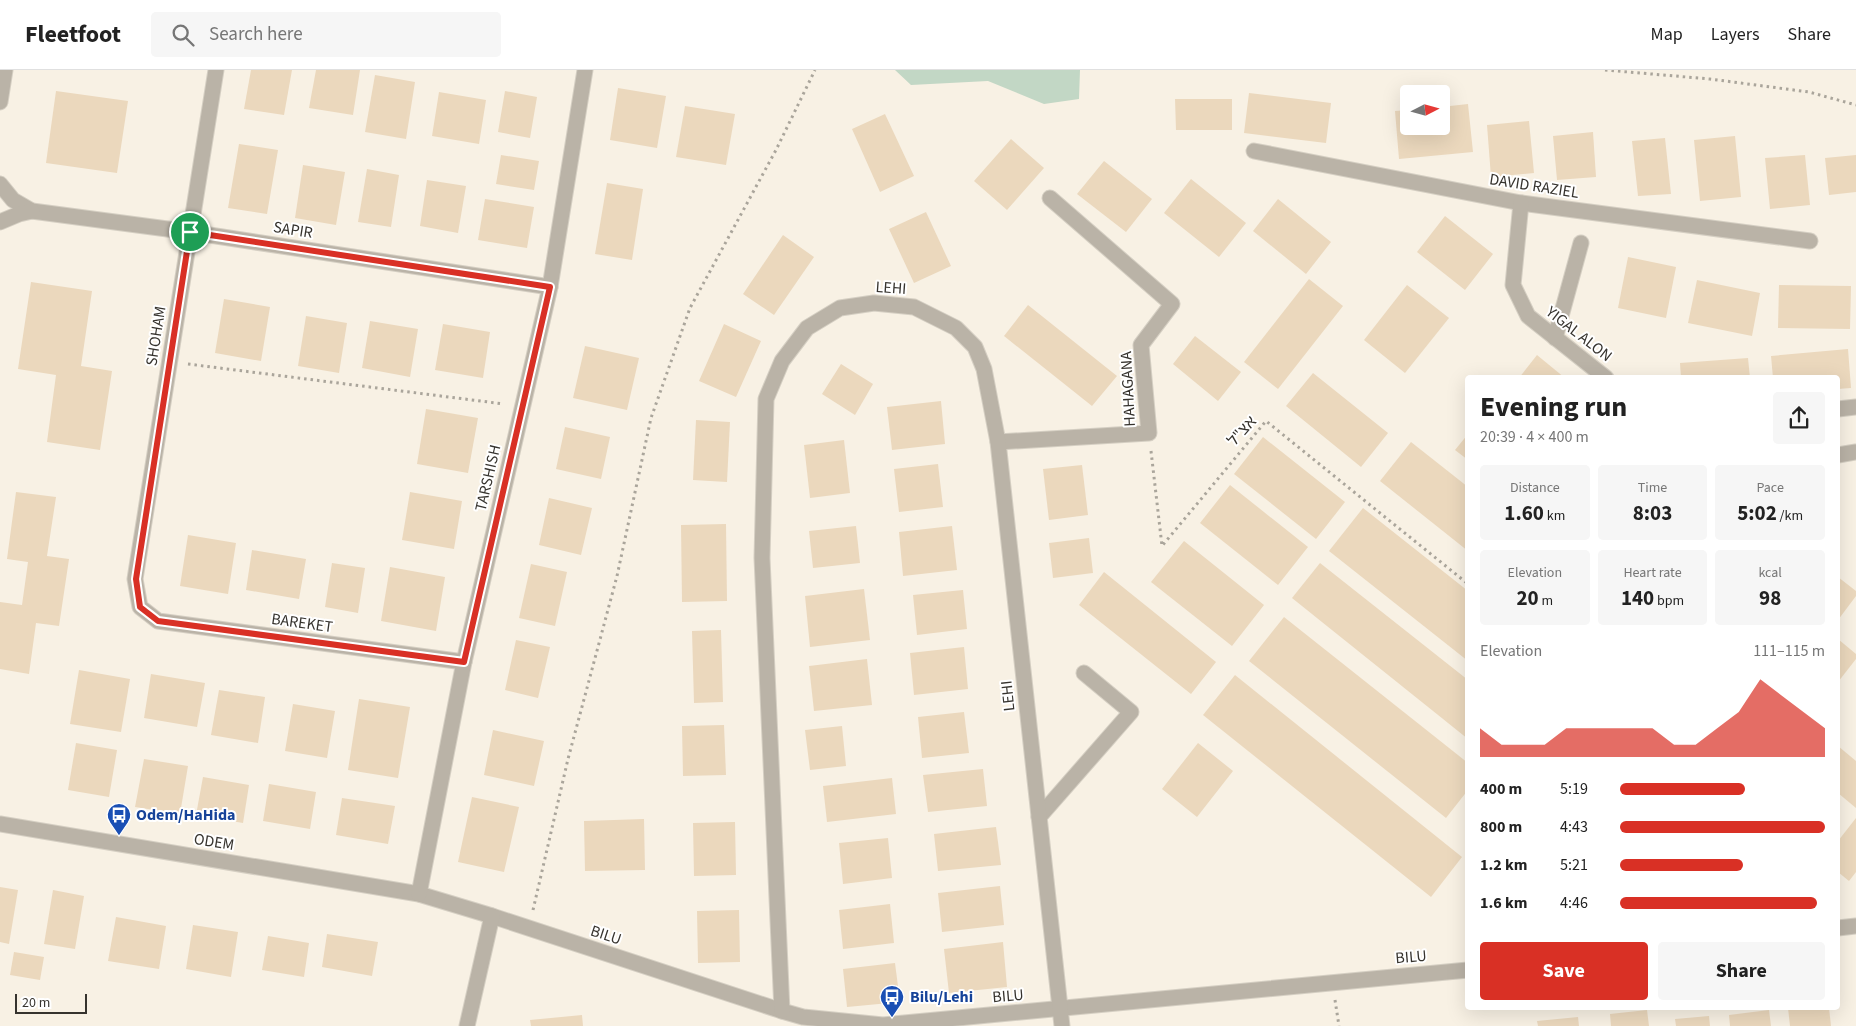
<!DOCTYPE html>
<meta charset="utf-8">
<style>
:root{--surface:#fff;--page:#f6f6f6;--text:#222;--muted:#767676;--line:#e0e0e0;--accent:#d93025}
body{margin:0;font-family:"Source Sans 3","Noto Sans Hebrew",sans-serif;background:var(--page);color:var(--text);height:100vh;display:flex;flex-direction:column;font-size:19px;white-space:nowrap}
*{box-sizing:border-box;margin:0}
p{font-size:16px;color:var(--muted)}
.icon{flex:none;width:28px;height:28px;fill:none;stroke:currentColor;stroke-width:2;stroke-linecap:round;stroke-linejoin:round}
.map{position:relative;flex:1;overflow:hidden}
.sheet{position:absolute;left:1465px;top:305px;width:375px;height:635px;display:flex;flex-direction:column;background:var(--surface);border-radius:5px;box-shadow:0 5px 20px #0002}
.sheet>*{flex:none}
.needle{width:32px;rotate:84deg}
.buttons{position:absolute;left:1400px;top:15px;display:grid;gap:10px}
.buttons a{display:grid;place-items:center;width:50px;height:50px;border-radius:5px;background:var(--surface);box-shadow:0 5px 20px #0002;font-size:25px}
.scale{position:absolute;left:15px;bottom:12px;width:72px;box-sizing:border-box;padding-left:5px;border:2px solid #36332e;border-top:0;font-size:14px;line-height:18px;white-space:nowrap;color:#36332e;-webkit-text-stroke:4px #fff;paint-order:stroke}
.pin{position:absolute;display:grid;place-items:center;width:42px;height:42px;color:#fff;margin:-21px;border:2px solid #fff;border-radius:50%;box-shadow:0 1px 5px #0007}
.round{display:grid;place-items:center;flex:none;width:52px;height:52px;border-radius:5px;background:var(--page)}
.headline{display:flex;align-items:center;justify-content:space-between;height:85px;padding:0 15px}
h1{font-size:28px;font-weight:700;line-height:38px}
.figures{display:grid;grid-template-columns:repeat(3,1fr);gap:8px;height:85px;padding:5px 15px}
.figures div{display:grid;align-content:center;border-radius:5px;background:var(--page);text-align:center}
.figures b{font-size:21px;font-weight:700}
.figures small{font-size:14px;font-weight:400}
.figures p{font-size:14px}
.chart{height:140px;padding:10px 15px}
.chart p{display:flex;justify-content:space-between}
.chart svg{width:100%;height:90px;margin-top:5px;fill:var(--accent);opacity:.7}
.button{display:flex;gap:10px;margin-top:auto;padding:10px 15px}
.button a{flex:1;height:58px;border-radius:5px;background:var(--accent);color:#fff;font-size:20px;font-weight:700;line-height:58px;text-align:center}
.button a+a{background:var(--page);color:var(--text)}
ul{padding:0 15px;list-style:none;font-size:16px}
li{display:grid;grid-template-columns:80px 60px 1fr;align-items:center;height:38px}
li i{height:12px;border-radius:6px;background:var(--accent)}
header{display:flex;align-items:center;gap:30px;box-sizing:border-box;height:70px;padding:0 25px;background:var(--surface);border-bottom:1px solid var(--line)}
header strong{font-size:24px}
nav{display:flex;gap:28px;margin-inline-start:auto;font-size:18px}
.search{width:350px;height:45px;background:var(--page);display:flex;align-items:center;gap:12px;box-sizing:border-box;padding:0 18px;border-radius:5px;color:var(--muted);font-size:19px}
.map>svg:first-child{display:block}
.green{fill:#c2d7c5}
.building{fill:#ebd8bd}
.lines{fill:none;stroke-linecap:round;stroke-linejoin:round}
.minor-casing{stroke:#d5cfc3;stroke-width:17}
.path{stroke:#aaa59b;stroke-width:3;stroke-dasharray:2.5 4;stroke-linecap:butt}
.minor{stroke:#bab3a7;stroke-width:15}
.route-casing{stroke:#fff;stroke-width:10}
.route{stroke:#d93025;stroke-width:6}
.labels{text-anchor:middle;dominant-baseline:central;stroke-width:4;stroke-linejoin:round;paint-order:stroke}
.street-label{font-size:16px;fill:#36332e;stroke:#fff}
.transit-label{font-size:16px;font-weight:bold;fill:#164399;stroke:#fff;text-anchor:start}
</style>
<header>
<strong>Fleetfoot</strong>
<div class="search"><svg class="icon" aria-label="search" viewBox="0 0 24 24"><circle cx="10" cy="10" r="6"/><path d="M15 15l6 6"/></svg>Search here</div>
<nav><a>Map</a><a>Layers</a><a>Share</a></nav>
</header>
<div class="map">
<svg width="1856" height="956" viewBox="0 0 1856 956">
<rect width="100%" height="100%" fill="#f8f1e4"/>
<path class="green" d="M 895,0 L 1080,0 L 1079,29 L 1044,34 L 988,11 L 911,15 Z"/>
<g class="building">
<path d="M 251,0 L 292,0 L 284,45 L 244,39 Z"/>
<path d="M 316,0 L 360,0 L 353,45 L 309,38 Z"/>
<path d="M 375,5 L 415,12 L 406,69 L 365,62 Z"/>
<path d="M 618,18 L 666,26 L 657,78 L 610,70 Z"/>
<path d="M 56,21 L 128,31 L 117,103 L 46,93 Z"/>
<path d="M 505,21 L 537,27 L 530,68 L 498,62 Z"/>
<path d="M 439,22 L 486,30 L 479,74 L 432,66 Z"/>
<path d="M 1249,23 L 1331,33 L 1326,73 L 1244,63 Z"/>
<path d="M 1175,29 L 1232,29 L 1232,60 L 1176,60 Z"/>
<path d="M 1468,34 L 1473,82 L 1399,89 L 1395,41 L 1409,40 L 1409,56 L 1441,56 L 1441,37 Z"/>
<path d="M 685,36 L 735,44 L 726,95 L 676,87 Z"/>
<path d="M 885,44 L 914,106 L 880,122 L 852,59 Z"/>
<path d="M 1529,51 L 1534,103 L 1491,107 L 1487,55 Z"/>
<path d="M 1593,62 L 1596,107 L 1557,110 L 1553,66 Z"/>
<path d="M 1735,66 L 1741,127 L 1700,131 L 1694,70 Z"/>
<path d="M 1665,68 L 1671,124 L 1638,126 L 1632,71 Z"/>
<path d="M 1011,69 L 1044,98 L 1007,140 L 974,111 Z"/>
<path d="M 239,74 L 278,80 L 267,144 L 228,138 Z"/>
<path d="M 501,85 L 539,91 L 534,120 L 496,114 Z"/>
<path d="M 1805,85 L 1810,135 L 1770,139 L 1765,88 Z"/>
<path d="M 1856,85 L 1856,122 L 1829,125 L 1825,88 Z"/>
<path d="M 1104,91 L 1152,129 L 1126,162 L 1077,124 Z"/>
<path d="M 303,95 L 345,102 L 336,155 L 295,148 Z"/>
<path d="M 367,99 L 399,105 L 391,157 L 358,152 Z"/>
<path d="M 1191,109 L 1246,153 L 1219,187 L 1164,143 Z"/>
<path d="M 427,110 L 466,116 L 458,163 L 420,156 Z"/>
<path d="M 607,113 L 643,119 L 632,190 L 595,184 Z"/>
<path d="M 485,129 L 534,137 L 527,178 L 478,170 Z"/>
<path d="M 1278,129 L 1331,172 L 1306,204 L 1253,161 Z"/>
<path d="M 926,142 L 951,196 L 914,213 L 889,159 Z"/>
<path d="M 1445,146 L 1493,184 L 1465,220 L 1417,182 Z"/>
<path d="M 783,165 L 814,187 L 774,245 L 743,224 Z"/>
<path d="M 1628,187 L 1676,197 L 1666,248 L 1618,238 Z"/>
<path d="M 1309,209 L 1343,236 L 1278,319 L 1244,292 Z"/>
<path d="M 1697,210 L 1760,223 L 1752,266 L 1688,253 Z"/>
<path d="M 31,212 L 92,221 L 81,296 L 112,301 L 100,380 L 47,372 L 56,305 L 18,299 Z"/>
<path d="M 1407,215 L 1449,248 L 1405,303 L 1364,270 Z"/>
<path d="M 1779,215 L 1851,216 L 1850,259 L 1778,258 Z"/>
<path d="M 224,229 L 270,237 L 261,291 L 215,283 Z"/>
<path d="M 1028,235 L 1117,306 L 1092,336 L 1004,266 Z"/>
<path d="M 306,246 L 347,253 L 339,303 L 298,296 Z"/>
<path d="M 370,251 L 418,259 L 410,307 L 362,298 Z"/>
<path d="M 443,254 L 490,262 L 483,308 L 435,300 Z"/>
<path d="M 724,254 L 761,271 L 736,327 L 699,311 Z"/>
<path d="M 1195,266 L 1241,302 L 1218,331 L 1173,294 Z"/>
<path d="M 585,276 L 639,288 L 627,340 L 573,328 Z"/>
<path d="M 1848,279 L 1851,318 L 1838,319 L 1838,308 L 1773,308 L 1771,286 Z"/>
<path d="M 1537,285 L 1565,308 L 1519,308 Z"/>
<path d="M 1748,288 L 1750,308 L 1681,308 L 1680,293 Z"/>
<path d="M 841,294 L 873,314 L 855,345 L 822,324 Z"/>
<path d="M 1313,303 L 1388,363 L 1361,397 L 1286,336 Z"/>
<path d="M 941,331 L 945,374 L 892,380 L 887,337 Z"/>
<path d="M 426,339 L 478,348 L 468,403 L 417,394 Z"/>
<path d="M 696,350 L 730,352 L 727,412 L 693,410 Z"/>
<path d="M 565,357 L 610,367 L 601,409 L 556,399 Z"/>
<path d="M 1468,364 L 1468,390 L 1455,380 Z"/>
<path d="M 1263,367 L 1345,432 L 1316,469 L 1234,404 Z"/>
<path d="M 844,370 L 850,423 L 810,428 L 804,375 Z"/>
<path d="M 1411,372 L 1468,417 L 1468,481 L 1380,411 Z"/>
<path d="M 938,394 L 943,437 L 899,442 L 894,399 Z"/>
<path d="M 1082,395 L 1088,445 L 1049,450 L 1043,399 Z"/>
<path d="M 1230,415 L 1308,477 L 1278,515 L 1200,453 Z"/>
<path d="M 16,422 L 56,427 L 47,486 L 69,489 L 59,556 L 36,553 L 29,604 L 0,599 L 0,532 L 22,535 L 28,492 L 7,489 Z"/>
<path d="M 410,422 L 462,431 L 454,479 L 402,470 Z"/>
<path d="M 549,428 L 592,438 L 581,485 L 539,475 Z"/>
<path d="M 1363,438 L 1468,521 L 1468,591 L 1329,481 Z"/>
<path d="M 726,454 L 727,531 L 682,532 L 681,455 Z"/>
<path d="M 856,456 L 860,493 L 813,498 L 809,461 Z"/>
<path d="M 952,456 L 957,500 L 903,506 L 899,462 Z"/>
<path d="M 188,465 L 236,473 L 228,524 L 180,516 Z"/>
<path d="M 1089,468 L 1093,503 L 1053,508 L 1049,473 Z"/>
<path d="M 1184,471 L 1264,535 L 1232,576 L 1151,512 Z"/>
<path d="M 252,480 L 306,489 L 299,529 L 246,520 Z"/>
<path d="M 332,493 L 365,498 L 358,543 L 325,537 Z"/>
<path d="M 1320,493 L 1468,610 L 1468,669 L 1292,528 Z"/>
<path d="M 531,494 L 567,502 L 555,556 L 519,548 Z"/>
<path d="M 390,497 L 445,507 L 436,561 L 381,551 Z"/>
<path d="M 1104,502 L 1216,592 L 1191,624 L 1079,535 Z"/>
<path d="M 1838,507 L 1856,521 L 1856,526 L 1838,550 Z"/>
<path d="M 864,519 L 870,570 L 810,577 L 805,526 Z"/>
<path d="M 963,520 L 967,559 L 917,565 L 913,525 Z"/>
<path d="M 1284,547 L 1468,693 L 1468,720 L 1446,748 L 1249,591 Z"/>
<path d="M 721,560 L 723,632 L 694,633 L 692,561 Z"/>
<path d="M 1838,569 L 1856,584 L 1856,589 L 1838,612 Z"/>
<path d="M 516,570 L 550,577 L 538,628 L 505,620 Z"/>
<path d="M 964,577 L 968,619 L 914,625 L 910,583 Z"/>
<path d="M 867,589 L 872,635 L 814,641 L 809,596 Z"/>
<path d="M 79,600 L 130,609 L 121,662 L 70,654 Z"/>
<path d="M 151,604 L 205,613 L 197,657 L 144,648 Z"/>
<path d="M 1235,605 L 1462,787 L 1431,827 L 1203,645 Z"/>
<path d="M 219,620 L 265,627 L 258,673 L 211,665 Z"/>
<path d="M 359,629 L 410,637 L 398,708 L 348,700 Z"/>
<path d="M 293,634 L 335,641 L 327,688 L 285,681 Z"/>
<path d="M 964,642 L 969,683 L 922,688 L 918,647 Z"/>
<path d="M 724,655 L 726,705 L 683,706 L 682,656 Z"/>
<path d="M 842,656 L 846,696 L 810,700 L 805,660 Z"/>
<path d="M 493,660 L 544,671 L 534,716 L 484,705 Z"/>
<path d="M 76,673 L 117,680 L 109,727 L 68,720 Z"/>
<path d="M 1198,673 L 1233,701 L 1197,747 L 1162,719 Z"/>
<path d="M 1838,676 L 1856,691 L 1856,738 L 1838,723 Z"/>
<path d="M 144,689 L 188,696 L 180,744 L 135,737 Z"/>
<path d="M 983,699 L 987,736 L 928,742 L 923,705 Z"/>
<path d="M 203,707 L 249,715 L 243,753 L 196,745 Z"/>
<path d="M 892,708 L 896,744 L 827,752 L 823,716 Z"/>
<path d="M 269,714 L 316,722 L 310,759 L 263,751 Z"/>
<path d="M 472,727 L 519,737 L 504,802 L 458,792 Z"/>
<path d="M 342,728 L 395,736 L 388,774 L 336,765 Z"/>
<path d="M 1856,748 L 1856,802 L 1849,811 L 1838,802 L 1838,771 Z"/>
<path d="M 644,749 L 645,800 L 585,801 L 584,751 Z"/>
<path d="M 735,752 L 736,805 L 694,806 L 693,753 Z"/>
<path d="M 996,757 L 1001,795 L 938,801 L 934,764 Z"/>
<path d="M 888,768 L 892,808 L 843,814 L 839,773 Z"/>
<path d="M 1000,816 L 1004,855 L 942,862 L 938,823 Z"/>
<path d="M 0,817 L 18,820 L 9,874 L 0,872 Z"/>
<path d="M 53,820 L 84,826 L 75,879 L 44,874 Z"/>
<path d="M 890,834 L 894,873 L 843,879 L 839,840 Z"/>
<path d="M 739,840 L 740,892 L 698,893 L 697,841 Z"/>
<path d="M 116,847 L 166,856 L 159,899 L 108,891 Z"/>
<path d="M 193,855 L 238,862 L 231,907 L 186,899 Z"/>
<path d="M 327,864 L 378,872 L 372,906 L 322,897 Z"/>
<path d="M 268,866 L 309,873 L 304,907 L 262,900 Z"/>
<path d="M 1003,872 L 1007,917 L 949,923 L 944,879 Z"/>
<path d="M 14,882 L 44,887 L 40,910 L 10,905 Z"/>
<path d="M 895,893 L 900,932 L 847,937 L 843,899 Z"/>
<path d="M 1788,938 L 1829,938 L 1831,956 L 1790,956 Z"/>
<path d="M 1647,940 L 1649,956 L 1611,956 L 1610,944 Z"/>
<path d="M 1769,940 L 1771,956 L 1730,956 L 1729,945 Z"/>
<path d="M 582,945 L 583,956 L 531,956 L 530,950 Z"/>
<path d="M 1709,946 L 1710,956 L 1676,956 L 1675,949 Z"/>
<path d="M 1578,947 L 1579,956 L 1538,956 L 1537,951 Z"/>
</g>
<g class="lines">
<g class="minor-casing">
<g id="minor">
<path d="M 216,0 L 135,509 L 140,537 L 158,551 L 464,592"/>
<path d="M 0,32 L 5,0"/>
<path d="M 1254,81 L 1521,133 L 1810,171"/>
<path d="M 0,114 L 13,130 L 32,141 L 190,162 L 550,217"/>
<path d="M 1521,133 L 1513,215 L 1528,246 L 1606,308"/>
<path d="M 0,152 L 19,144 L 32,141"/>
<path d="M 1555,268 L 1581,173"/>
<path d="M 1838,339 L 1856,337"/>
<path d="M 998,372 L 1149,363 L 1141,275 L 1172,234 L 1050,128"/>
<path d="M 1838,385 L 1856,382"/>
<path d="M 1039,747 L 1131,642 L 1084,603"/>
<path d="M 0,754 L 419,824 L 492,846 L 782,941 L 803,947 L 883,955 L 1468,900"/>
<path d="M 419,824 L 464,592 L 550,217 L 585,0"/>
<path d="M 1838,858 L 1856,856"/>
<path d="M 782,941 L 762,488 L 766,329 L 782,291 L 807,258 L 840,238 L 874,233 L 914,237 L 956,258 L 975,277 L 984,299 L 998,372 L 1062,956"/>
<path d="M 467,956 L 492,846"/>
</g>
</g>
<g class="path">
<path d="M 1605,0 L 1710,9 L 1809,22 L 1856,35"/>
<path d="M 188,294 L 504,334"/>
<path d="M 1151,381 L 1162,476 L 1266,351 L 1468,514"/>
<path d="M 533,840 L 568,689 L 617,506 L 651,348 L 690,238 L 776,80 L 815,0"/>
<path d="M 1335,930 L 1339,956"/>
</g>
<use href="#minor" class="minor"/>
</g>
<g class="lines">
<g class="route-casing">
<path id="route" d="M 190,162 L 550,217 L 464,592 L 158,551 L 140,537 L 136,509 Z"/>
</g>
<use href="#route" class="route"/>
</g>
<defs>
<g id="bus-pin" transform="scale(1.25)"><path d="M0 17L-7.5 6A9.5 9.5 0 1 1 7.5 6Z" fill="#1a4fb4" stroke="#fff"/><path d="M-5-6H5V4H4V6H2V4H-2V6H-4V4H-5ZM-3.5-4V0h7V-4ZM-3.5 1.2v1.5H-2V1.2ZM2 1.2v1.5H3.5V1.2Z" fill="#fff"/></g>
</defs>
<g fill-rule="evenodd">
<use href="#bus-pin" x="119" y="745"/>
<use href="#bus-pin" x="892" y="927"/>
</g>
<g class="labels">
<g class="street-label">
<text transform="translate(1534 116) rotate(9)">DAVID RAZIEL</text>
<text transform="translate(293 160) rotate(9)">SAPIR</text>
<text transform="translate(891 218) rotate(4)">LEHI</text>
<text transform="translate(1579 264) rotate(38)">YIGAL ALON</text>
<text transform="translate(156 266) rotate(-81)">SHOHAM</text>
<text transform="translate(1128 319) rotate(-93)">HAHAGANA</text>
<text transform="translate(1242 361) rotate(-48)">אצ"ל</text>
<text transform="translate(488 408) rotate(-77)">TARSHISH</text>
<text transform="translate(302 553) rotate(8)">BAREKET</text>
<text transform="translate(1008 626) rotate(-96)">LEHI</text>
<text transform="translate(214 772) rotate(9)">ODEM</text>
<text transform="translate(606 865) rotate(18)">BILU</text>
<text transform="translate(1411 887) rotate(-5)">BILU</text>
<text transform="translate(1008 926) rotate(-5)">BILU</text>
</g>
<g class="transit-label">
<text x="136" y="745">Odem/HaHida</text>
<text x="910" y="927">Bilu/Lehi</text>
</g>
</g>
</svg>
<div class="buttons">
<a><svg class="needle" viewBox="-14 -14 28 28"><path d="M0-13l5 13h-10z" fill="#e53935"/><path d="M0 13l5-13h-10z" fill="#767676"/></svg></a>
</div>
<div class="scale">20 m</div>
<div class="pin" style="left:190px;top:162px;background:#1e9e55"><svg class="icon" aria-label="arrive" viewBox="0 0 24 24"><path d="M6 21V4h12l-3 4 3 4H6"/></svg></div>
<section class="sheet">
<div class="headline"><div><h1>Evening run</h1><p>20:39 · 4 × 400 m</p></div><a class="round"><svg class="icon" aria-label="share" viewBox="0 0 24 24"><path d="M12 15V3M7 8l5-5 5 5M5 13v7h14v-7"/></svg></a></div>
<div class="figures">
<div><p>Distance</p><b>1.60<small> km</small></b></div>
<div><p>Time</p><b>8:03</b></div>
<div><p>Pace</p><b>5:02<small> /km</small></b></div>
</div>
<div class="figures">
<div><p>Elevation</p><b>20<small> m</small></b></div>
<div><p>Heart rate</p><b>140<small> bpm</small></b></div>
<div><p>kcal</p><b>98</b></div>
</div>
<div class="chart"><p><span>Elevation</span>111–115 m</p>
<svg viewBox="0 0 160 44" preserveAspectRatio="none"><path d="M0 44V30L10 38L20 38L30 38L40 30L50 30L60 30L70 30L80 30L90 38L100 38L110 30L120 22L130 6L140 14L150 22L160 30V44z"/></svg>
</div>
<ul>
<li><b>400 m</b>5:19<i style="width:61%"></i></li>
<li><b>800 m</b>4:43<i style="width:100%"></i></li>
<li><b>1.2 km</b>5:21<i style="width:60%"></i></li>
<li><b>1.6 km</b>4:46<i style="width:96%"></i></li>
</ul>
<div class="button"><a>Save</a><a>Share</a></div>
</section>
</div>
